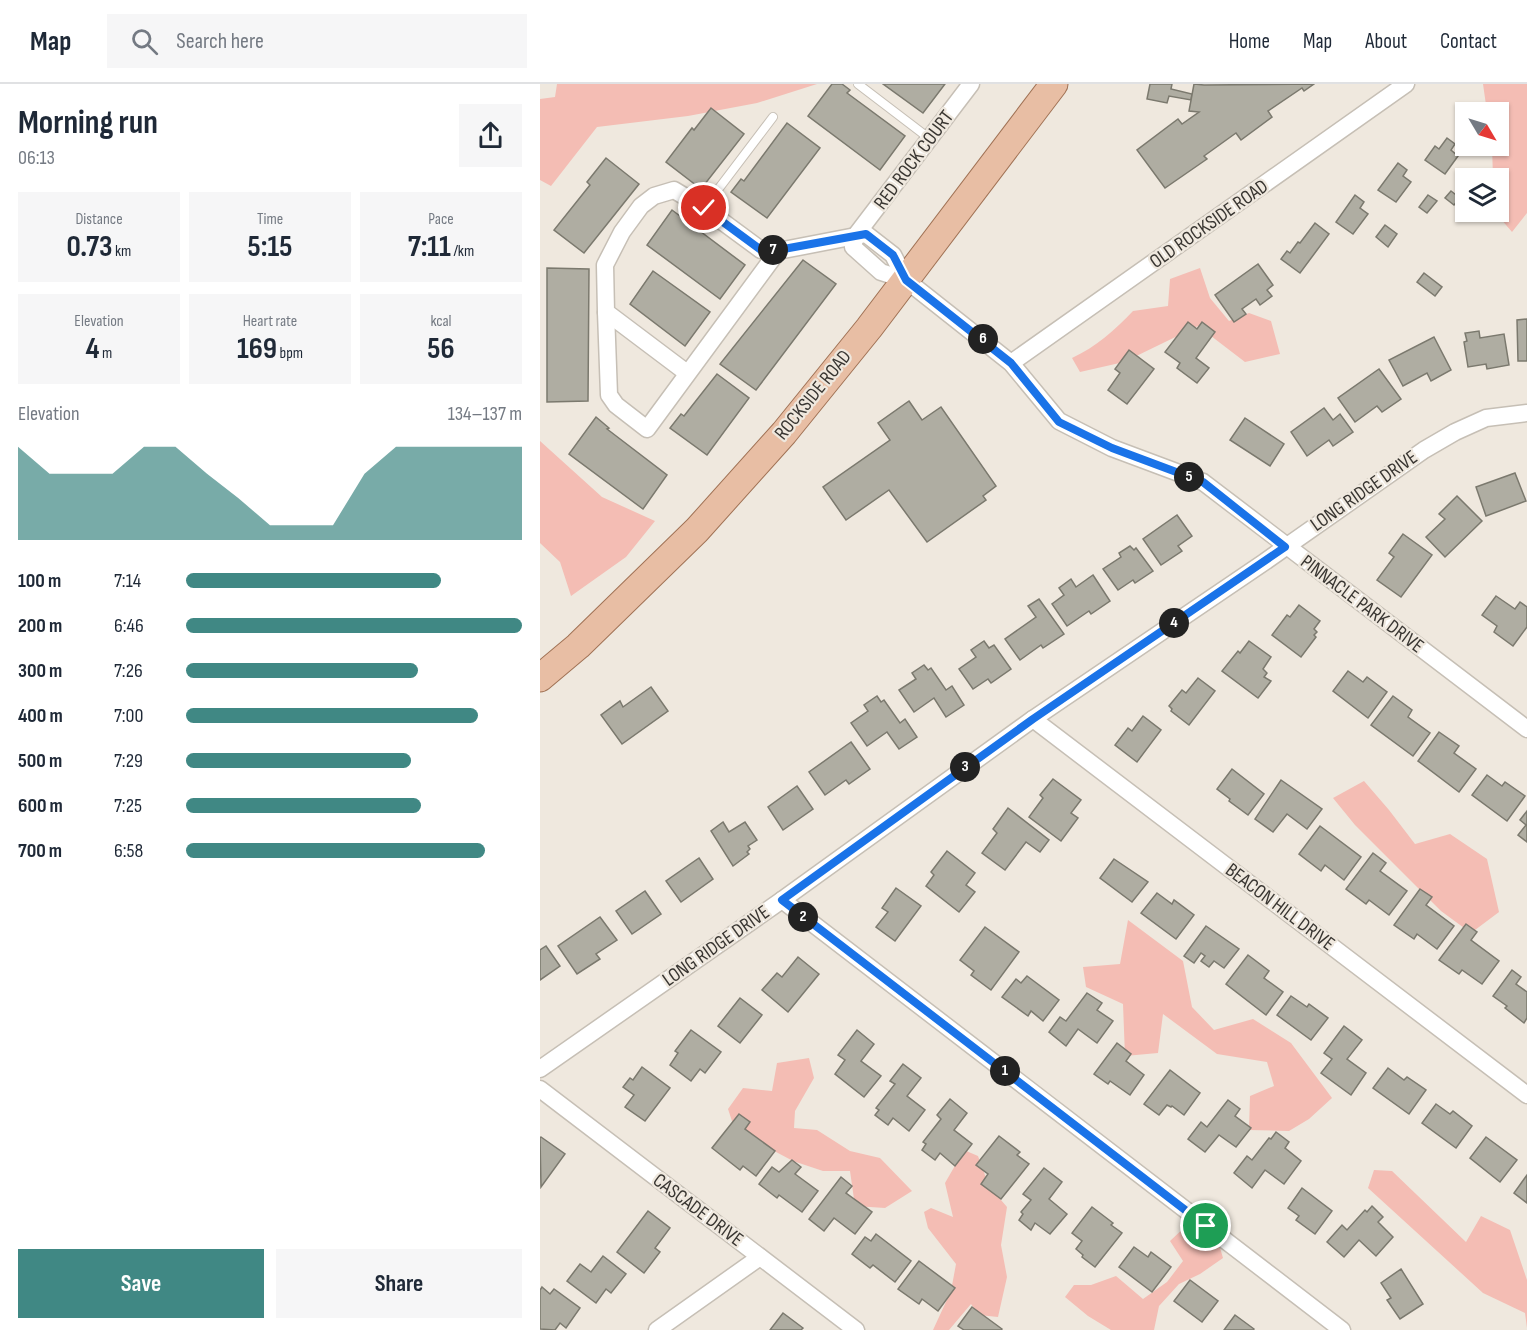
<!DOCTYPE html>
<meta charset="utf-8">
<style>
:root{--surface:#fff;--page:#f6f6f7;--text:#1f2937;--muted:#747a83;--line:#e0e1e3;--accent:#408884}
body{margin:0;font-family:"Sofia Sans Condensed",sans-serif;background:var(--page);color:var(--text);height:100vh;display:flex;flex-direction:column;font-size:22px;white-space:nowrap}
*{box-sizing:border-box;margin:0}
p{font-size:20px;color:var(--muted)}
.icon{flex:none;width:33px;height:33px;fill:none;stroke:currentColor;stroke-width:2;stroke-linecap:round;stroke-linejoin:round}
.map{position:relative;flex:1;overflow:hidden}
.side{display:flex;flex-direction:column;background:var(--surface);width:540px}
.side>*{flex:none}
.needle{width:39px;rotate:128deg}
.buttons{position:absolute;left:915px;top:18px;display:grid;gap:12px}
.buttons a{display:grid;place-items:center;width:54px;height:54px;border-radius:0px;background:var(--surface);box-shadow:0 2px 4px #0004;font-size:30px}
.pin{position:absolute;display:grid;place-items:center;width:51px;height:51px;color:#fff;margin:-26px;border:3px solid #fff;border-radius:50%;box-shadow:0 2px 6px #0007}
.km{position:absolute;width:30px;height:30px;margin:-15px;border-radius:50%;background:#222;color:#fff;font-size:16px;line-height:30px;text-align:center}
.round{display:grid;place-items:center;flex:none;width:63px;height:63px;border-radius:0px;background:var(--page)}
.headline{display:flex;align-items:center;justify-content:space-between;height:102px;padding:0 18px}
h1{font-size:33px;font-weight:700;line-height:45px}
.metrics{display:grid;grid-template-columns:repeat(3,1fr);gap:9px;height:102px;padding:6px 18px}
.metrics div{display:grid;align-content:center;border-radius:0px;background:var(--page);text-align:center}
.metrics b{font-size:30px;font-weight:700}
.metrics small{font-size:16px;font-weight:400}
.metrics p{font-size:16px}
.chart{height:168px;padding:12px 18px}
.chart p{display:flex;justify-content:space-between}
.chart svg{width:100%;height:108px;margin-top:6px;fill:var(--accent);opacity:.7}
.button{display:flex;gap:12px;margin-top:auto;padding:12px 18px}
.button a{flex:1;height:69px;border-radius:0px;background:var(--accent);color:#fff;font-size:24px;font-weight:700;line-height:69px;text-align:center}
.button a+a{background:var(--page);color:var(--text)}
ul{padding:0 18px;list-style:none;font-size:20px}
li{display:grid;grid-template-columns:96px 72px 1fr;align-items:center;height:45px}
li i{height:15px;border-radius:8px;background:var(--accent)}
header{display:flex;align-items:center;gap:36px;box-sizing:border-box;height:84px;padding:0 30px;background:var(--surface);border-bottom:2px solid var(--line)}
header strong{font-size:28px}
nav{display:flex;gap:33px;margin-inline-start:auto;font-size:21px}
.search{width:420px;height:54px;background:var(--page);display:flex;align-items:center;gap:15px;box-sizing:border-box;padding:0 21px;border-radius:0px;color:var(--muted);font-size:22px}
main{display:flex;flex:1;min-height:0}
.map>svg:first-child{display:block}
.green{fill:#f4bdb4}
.building{fill:#afada2;stroke:#7b796e;stroke-width:1.5}
.lines{fill:none;stroke-linecap:round;stroke-linejoin:round}
.lane-casing{stroke:#c6bfb5;stroke-width:10}
.street-casing{stroke:#c6bfb5;stroke-width:19}
.primary-casing{stroke:#a07255;stroke-width:29}
.lane{stroke:#fff;stroke-width:8}
.street{stroke:#fff;stroke-width:16}
.primary{stroke:#e8bea4;stroke-width:27}
.route-casing{stroke:#fff;stroke-width:12}
.route{stroke:#1a73e8;stroke-width:8}
.labels{text-anchor:middle;dominant-baseline:central;stroke-width:4.5;stroke-linejoin:round;paint-order:stroke}
.street-label{font-size:20px;fill:#393632;stroke:#efe8de}
</style>
<header>
<strong>Map</strong>
<div class="search"><svg class="icon" aria-label="search" viewBox="0 0 24 24"><circle cx="10" cy="10" r="6"/><path d="M15 15l6 6"/></svg>Search here</div>
<nav><a>Home</a><a>Map</a><a>About</a><a>Contact</a></nav>
</header>
<main>
<section class="side">
<div class="headline"><div><h1>Morning run</h1><p>06:13</p></div><a class="round"><svg class="icon" aria-label="share" viewBox="0 0 24 24"><path d="M12 15V3M7 8l5-5 5 5M5 13v7h14v-7"/></svg></a></div>
<div class="metrics">
<div><p>Distance</p><b>0.73<small> km</small></b></div>
<div><p>Time</p><b>5:15</b></div>
<div><p>Pace</p><b>7:11<small> /km</small></b></div>
</div>
<div class="metrics">
<div><p>Elevation</p><b>4<small> m</small></b></div>
<div><p>Heart rate</p><b>169<small> bpm</small></b></div>
<div><p>kcal</p><b>56</b></div>
</div>
<div class="chart"><p><span>Elevation</span>134–137 m</p>
<svg viewBox="0 0 160 44" preserveAspectRatio="none"><path d="M0 44V6L10 17L20 17L30 17L40 6L50 6L60 17L70 27L80 38L90 38L100 38L110 17L120 6L130 6L140 6L150 6L160 6V44z"/></svg>
</div>
<ul>
<li><b>100 m</b>7:14<i style="width:76%"></i></li>
<li><b>200 m</b>6:46<i style="width:100%"></i></li>
<li><b>300 m</b>7:26<i style="width:69%"></i></li>
<li><b>400 m</b>7:00<i style="width:87%"></i></li>
<li><b>500 m</b>7:29<i style="width:67%"></i></li>
<li><b>600 m</b>7:25<i style="width:70%"></i></li>
<li><b>700 m</b>6:58<i style="width:89%"></i></li>
</ul>
<div class="button"><a>Save</a><a>Share</a></div>
</section>
<div class="map">
<svg width="987" height="1246" viewBox="0 0 987 1246">
<rect width="100%" height="100%" fill="#efe8de"/>
<g class="green">
<path d="M 17,0 L 277,0 L 217,19 L 148,32 L 57,43 L 11,102 L 0,96 L 0,15 L 15,13 Z"/>
<path d="M 943,0 L 987,0 L 987,129 L 972,148 L 955,128 L 958,128 L 958,94 L 953,94 L 952,62 L 958,62 L 958,28 L 947,28 Z"/>
<path d="M 660,184 L 670,214 L 689,237 L 709,229 L 731,237 L 740,270 L 705,278 L 658,242 L 584,278 L 540,288 L 532,274 C 556,263 575,246 593,227 L 628,222 L 630,195 Z"/>
<path d="M 0,357 L 62,413 L 115,437 L 86,473 L 31,512 L 20,478 L 0,459 Z"/>
<path d="M 824,697 L 849,726 L 875,760 L 910,750 L 947,775 L 959,828 L 931,849 L 901,827 L 815,741 L 793,714 Z"/>
<path d="M 588,836 L 643,877 L 652,923 L 674,946 L 713,935 L 751,959 L 792,1014 L 769,1035 L 749,1047 L 709,1046 L 710,1012 L 734,1002 L 727,978 L 677,970 L 623,930 L 618,969 L 585,972 L 583,920 L 546,903 L 543,883 L 580,880 Z"/>
<path d="M 269,974 L 274,994 L 255,1027 L 254,1044 L 277,1046 L 310,1067 L 340,1074 L 372,1107 L 345,1124 L 315,1122 L 310,1087 L 283,1087 L 253,1077 L 195,1046 L 188,1025 L 203,1004 L 232,1007 L 237,979 Z"/>
<path d="M 424,1066 L 438,1072 L 449,1102 L 467,1123 L 461,1161 L 467,1193 L 458,1233 L 439,1231 L 431,1220 L 409,1246 L 393,1246 L 411,1207 L 416,1180 L 388,1144 L 384,1128 L 391,1124 L 413,1133 L 405,1099 Z"/>
<path d="M 834,1086 L 852,1087 L 926,1158 L 941,1132 L 970,1146 L 987,1196 L 987,1244 L 985,1229 L 943,1209 L 828,1104 Z"/>
<path d="M 646,1142 L 678,1157 L 683,1174 L 660,1190 L 639,1200 L 619,1222 L 614,1246 L 571,1246 L 548,1232 L 525,1213 L 534,1201 L 551,1201 L 576,1192 L 603,1215 L 627,1198 L 643,1177 L 630,1157 Z"/>
</g>
<g class="building">
<path d="M 292,0 L 302,0 L 310,6 L 307,9 L 365,52 L 340,86 L 268,32 Z"/>
<path d="M 343,0 L 405,0 L 383,29 Z"/>
<path d="M 610,0 L 632,0 L 631,5 L 652,10 L 651,16 L 629,12 L 627,19 L 607,15 Z"/>
<path d="M 654,0 L 664,1 L 774,0 L 764,7 L 762,4 L 728,27 L 732,33 L 701,56 L 696,49 L 664,72 L 667,75 L 625,104 L 597,66 L 638,35 L 642,40 L 659,28 L 649,27 Z"/>
<path d="M 171,24 L 204,50 L 161,105 L 126,78 L 152,44 L 154,46 Z"/>
<path d="M 247,39 L 280,64 L 227,134 L 191,108 L 201,95 L 204,97 Z"/>
<path d="M 907,54 L 915,60 L 911,66 L 918,72 L 905,90 L 885,76 L 895,62 L 899,65 Z"/>
<path d="M 66,74 L 99,100 L 44,169 L 14,146 L 50,101 L 47,98 Z"/>
<path d="M 858,79 L 867,86 L 863,92 L 871,98 L 856,118 L 838,106 Z"/>
<path d="M 911,107 L 920,114 L 914,121 L 905,114 Z"/>
<path d="M 815,111 L 824,118 L 820,124 L 828,130 L 813,150 L 796,138 Z"/>
<path d="M 888,111 L 897,117 L 887,129 L 879,123 Z"/>
<path d="M 132,126 L 205,181 L 180,215 L 107,161 Z"/>
<path d="M 775,139 L 789,150 L 760,189 L 741,175 L 747,167 L 750,169 L 758,158 L 760,159 Z"/>
<path d="M 845,141 L 857,150 L 848,163 L 836,153 Z"/>
<path d="M 263,176 L 296,200 L 216,306 L 180,280 Z"/>
<path d="M 718,180 L 733,201 L 727,206 L 732,212 L 720,221 L 716,215 L 702,225 L 706,230 L 694,238 L 675,211 Z"/>
<path d="M 7,184 L 49,185 L 48,317 L 7,318 Z"/>
<path d="M 113,187 L 170,228 L 145,262 L 90,220 Z"/>
<path d="M 884,189 L 902,203 L 895,212 L 877,198 Z"/>
<path d="M 987,235 L 987,277 L 978,277 L 977,236 Z"/>
<path d="M 648,238 L 657,245 L 662,238 L 675,248 L 656,274 L 669,284 L 657,299 L 637,284 L 640,279 L 625,268 Z"/>
<path d="M 939,247 L 940,254 L 964,250 L 969,281 L 947,285 L 946,280 L 928,283 L 924,258 L 927,257 L 925,249 Z"/>
<path d="M 894,253 L 911,286 L 891,297 L 887,289 L 863,302 L 849,276 Z"/>
<path d="M 589,266 L 614,285 L 587,320 L 568,306 L 580,289 L 575,285 Z"/>
<path d="M 839,285 L 861,315 L 842,328 L 837,322 L 815,338 L 798,314 Z"/>
<path d="M 177,290 L 209,314 L 167,371 L 130,344 L 141,330 L 144,332 Z"/>
<path d="M 369,317 L 382,336 L 401,323 L 456,402 L 443,412 L 446,416 L 387,458 L 349,406 L 306,436 L 283,403 L 350,356 L 338,339 Z"/>
<path d="M 784,324 L 793,336 L 800,330 L 813,348 L 793,362 L 789,356 L 767,372 L 751,348 Z"/>
<path d="M 56,333 L 69,344 L 67,345 L 127,391 L 103,425 L 29,370 Z"/>
<path d="M 705,334 L 744,360 L 730,382 L 690,356 Z"/>
<path d="M 975,389 L 986,417 L 946,432 L 936,403 Z"/>
<path d="M 917,412 L 942,437 L 905,473 L 886,453 L 905,435 L 899,430 Z"/>
<path d="M 637,431 L 652,452 L 638,462 L 642,467 L 621,481 L 603,455 Z"/>
<path d="M 863,450 L 892,471 L 861,513 L 837,496 L 854,473 L 849,469 Z"/>
<path d="M 590,462 L 594,466 L 596,464 L 613,487 L 595,499 L 593,496 L 578,506 L 563,485 L 581,473 L 579,469 Z"/>
<path d="M 553,491 L 570,517 L 551,530 L 549,527 L 527,542 L 512,520 L 524,511 L 519,504 L 531,495 L 536,503 Z"/>
<path d="M 956,512 L 975,525 L 980,518 L 987,523 L 987,543 L 973,562 L 954,548 L 957,542 L 942,531 Z"/>
<path d="M 499,515 L 524,550 L 503,564 L 501,561 L 480,576 L 465,555 L 496,533 L 488,522 Z"/>
<path d="M 759,521 L 780,537 L 774,545 L 777,548 L 774,551 L 776,553 L 761,573 L 732,551 L 747,531 L 750,533 Z"/>
<path d="M 444,557 L 449,564 L 454,561 L 471,585 L 451,599 L 448,595 L 433,605 L 419,585 L 436,573 L 431,566 Z"/>
<path d="M 709,557 L 731,573 L 723,585 L 727,589 L 724,593 L 731,597 L 718,614 L 682,587 L 698,567 L 700,569 Z"/>
<path d="M 384,581 L 388,586 L 391,584 L 406,606 L 412,602 L 424,621 L 406,633 L 394,614 L 374,628 L 359,606 L 376,595 L 372,589 Z"/>
<path d="M 808,587 L 823,598 L 827,593 L 847,608 L 828,634 L 793,607 Z"/>
<path d="M 658,594 L 675,607 L 649,641 L 631,627 L 632,625 L 629,622 L 642,606 L 646,609 Z"/>
<path d="M 111,603 L 128,627 L 82,660 L 61,631 L 80,617 L 83,623 Z"/>
<path d="M 337,612 L 341,618 L 344,616 L 360,639 L 365,635 L 377,653 L 359,665 L 347,648 L 327,662 L 311,639 L 328,627 L 324,621 Z"/>
<path d="M 853,612 L 872,626 L 868,633 L 890,649 L 873,672 L 831,641 Z"/>
<path d="M 603,632 L 621,646 L 597,678 L 575,661 L 588,644 L 592,647 Z"/>
<path d="M 899,648 L 919,662 L 914,669 L 936,685 L 919,708 L 878,677 Z"/>
<path d="M 311,658 L 330,685 L 309,700 L 306,696 L 285,711 L 269,688 Z"/>
<path d="M 692,685 L 724,710 L 708,731 L 689,717 L 690,715 L 677,705 Z"/>
<path d="M 947,691 L 962,702 L 965,698 L 985,712 L 967,737 L 932,711 Z"/>
<path d="M 513,695 L 541,716 L 531,729 L 538,734 L 521,757 L 489,733 L 503,714 L 500,711 Z"/>
<path d="M 741,696 L 782,725 L 767,745 L 747,730 L 733,748 L 715,735 Z"/>
<path d="M 257,702 L 273,725 L 243,746 L 228,723 Z"/>
<path d="M 468,724 L 509,756 L 500,768 L 486,758 L 465,786 L 442,769 L 457,749 L 453,745 Z"/>
<path d="M 987,727 L 987,758 L 978,751 L 986,741 L 980,736 Z"/>
<path d="M 183,738 L 189,748 L 205,738 L 217,756 L 208,762 L 210,765 L 207,768 L 209,770 L 193,782 L 171,747 Z"/>
<path d="M 780,742 L 821,773 L 804,796 L 785,781 L 781,787 L 759,770 Z"/>
<path d="M 407,767 L 435,789 L 426,801 L 435,808 L 419,828 L 386,802 L 394,791 L 391,788 Z"/>
<path d="M 833,769 L 846,779 L 840,787 L 867,807 L 849,831 L 829,816 L 826,820 L 806,805 Z"/>
<path d="M 159,774 L 173,795 L 141,818 L 126,797 Z"/>
<path d="M 574,775 L 608,798 L 592,818 L 560,794 Z"/>
<path d="M 356,804 L 381,822 L 355,857 L 336,843 L 348,828 L 342,824 Z"/>
<path d="M 880,805 L 892,813 L 886,821 L 914,842 L 897,865 L 877,850 L 874,855 L 854,841 Z"/>
<path d="M 105,807 L 121,830 L 92,850 L 76,827 Z"/>
<path d="M 617,809 L 632,820 L 634,816 L 654,831 L 636,855 L 601,829 Z"/>
<path d="M 60,833 L 77,856 L 56,870 L 60,875 L 37,890 L 18,862 Z"/>
<path d="M 926,840 L 937,848 L 931,856 L 959,877 L 942,900 L 922,886 L 919,890 L 899,876 Z"/>
<path d="M 666,842 L 699,865 L 684,884 L 674,877 L 669,883 L 661,877 L 665,872 L 661,869 L 654,879 L 644,872 Z"/>
<path d="M 445,843 L 479,868 L 451,906 L 431,891 L 434,887 L 420,876 Z"/>
<path d="M 6,862 L 20,882 L 0,896 L 0,866 Z"/>
<path d="M 708,871 L 729,887 L 724,894 L 743,908 L 726,931 L 686,900 Z"/>
<path d="M 258,873 L 279,890 L 248,928 L 222,906 L 237,889 L 242,893 Z"/>
<path d="M 972,886 L 981,893 L 976,900 L 987,908 L 987,934 L 984,939 L 965,924 L 967,922 L 953,912 Z"/>
<path d="M 487,892 L 519,916 L 503,937 L 491,927 L 488,932 L 462,913 L 476,895 L 481,899 Z"/>
<path d="M 547,909 L 562,919 L 557,926 L 573,937 L 557,959 L 538,945 L 526,962 L 509,948 L 520,933 L 526,937 Z"/>
<path d="M 751,912 L 767,923 L 769,920 L 788,934 L 771,956 L 737,931 Z"/>
<path d="M 200,914 L 222,931 L 200,959 L 178,942 Z"/>
<path d="M 804,942 L 822,956 L 807,975 L 826,989 L 811,1011 L 781,989 L 792,975 L 784,969 Z"/>
<path d="M 151,946 L 181,968 L 165,989 L 160,985 L 151,997 L 130,981 L 138,969 L 135,967 Z"/>
<path d="M 317,946 L 334,960 L 321,977 L 341,992 L 324,1013 L 295,990 L 305,976 L 298,971 Z"/>
<path d="M 577,959 L 591,970 L 586,977 L 604,991 L 590,1011 L 570,997 L 568,1000 L 554,990 Z"/>
<path d="M 363,980 L 381,994 L 367,1012 L 385,1026 L 369,1047 L 353,1034 L 348,1041 L 335,1031 L 339,1026 L 336,1024 L 355,1000 L 350,997 Z"/>
<path d="M 102,983 L 130,1004 L 105,1037 L 85,1023 L 94,1011 L 83,1003 L 90,994 L 93,996 Z"/>
<path d="M 848,984 L 864,996 L 867,993 L 886,1006 L 869,1030 L 833,1004 Z"/>
<path d="M 630,986 L 660,1009 L 644,1031 L 632,1022 L 631,1023 L 627,1021 L 619,1031 L 604,1020 Z"/>
<path d="M 410,1015 L 427,1029 L 414,1046 L 432,1060 L 415,1082 L 400,1069 L 395,1076 L 382,1066 L 386,1060 L 383,1058 L 401,1035 L 397,1031 Z"/>
<path d="M 688,1016 L 700,1025 L 695,1032 L 711,1044 L 696,1063 L 679,1051 L 665,1068 L 648,1055 L 661,1038 L 667,1043 Z"/>
<path d="M 896,1020 L 910,1030 L 913,1027 L 932,1042 L 916,1064 L 882,1039 Z"/>
<path d="M 199,1030 L 210,1038 L 205,1045 L 235,1067 L 216,1092 L 203,1082 L 200,1086 L 172,1064 Z"/>
<path d="M 736,1048 L 749,1058 L 745,1064 L 761,1077 L 744,1100 L 725,1086 L 712,1104 L 694,1089 L 707,1072 L 712,1076 L 729,1054 L 731,1055 Z"/>
<path d="M 459,1052 L 480,1068 L 477,1071 L 489,1080 L 461,1115 L 441,1100 L 448,1090 L 436,1081 Z"/>
<path d="M 1,1053 L 25,1070 L 1,1103 L 0,1054 Z"/>
<path d="M 946,1053 L 977,1076 L 960,1098 L 930,1074 Z"/>
<path d="M 252,1076 L 261,1083 L 255,1090 L 278,1107 L 262,1128 L 239,1111 L 237,1114 L 219,1100 L 232,1083 L 239,1088 Z"/>
<path d="M 504,1084 L 522,1098 L 509,1115 L 527,1130 L 510,1150 L 495,1139 L 491,1146 L 479,1136 L 483,1130 L 481,1128 L 491,1116 L 483,1110 Z"/>
<path d="M 987,1091 L 987,1119 L 974,1109 Z"/>
<path d="M 301,1093 L 312,1102 L 306,1109 L 332,1128 L 315,1150 L 294,1134 L 284,1147 L 269,1135 Z"/>
<path d="M 762,1104 L 792,1127 L 775,1150 L 756,1136 L 759,1132 L 748,1124 Z"/>
<path d="M 832,1122 L 843,1133 L 838,1138 L 853,1153 L 836,1172 L 819,1156 L 804,1173 L 787,1158 L 802,1141 L 807,1146 L 825,1126 L 827,1128 Z"/>
<path d="M 552,1123 L 573,1139 L 571,1141 L 582,1149 L 555,1183 L 542,1173 L 543,1171 L 536,1165 L 542,1157 L 532,1149 Z"/>
<path d="M 108,1127 L 130,1144 L 115,1164 L 120,1168 L 104,1189 L 77,1168 Z"/>
<path d="M 336,1150 L 371,1177 L 355,1198 L 333,1181 L 330,1184 L 312,1170 L 325,1153 L 331,1157 Z"/>
<path d="M 594,1163 L 608,1173 L 611,1168 L 631,1183 L 612,1208 L 579,1183 Z"/>
<path d="M 63,1172 L 86,1190 L 71,1209 L 66,1205 L 56,1219 L 27,1197 L 40,1180 L 51,1188 Z"/>
<path d="M 379,1177 L 415,1204 L 398,1227 L 382,1215 L 379,1220 L 358,1205 Z"/>
<path d="M 861,1185 L 883,1220 L 860,1235 L 847,1216 L 851,1214 L 841,1199 Z"/>
<path d="M 650,1196 L 678,1217 L 662,1238 L 634,1217 Z"/>
<path d="M 2,1203 L 10,1210 L 14,1205 L 40,1224 L 26,1244 L 20,1239 L 15,1246 L 0,1245 L 0,1206 Z"/>
<path d="M 432,1223 L 462,1245 L 461,1246 L 424,1246 L 418,1242 Z"/>
<path d="M 243,1229 L 263,1244 L 261,1246 L 230,1246 Z"/>
<path d="M 695,1231 L 714,1245 L 713,1246 L 684,1246 Z"/>
</g>
<g class="lines">
<g class="lane-casing">
<g id="lane">
<path d="M 318,0 L 390,55"/>
<path d="M 164,124 L 233,33"/>
</g>
</g>
<g class="street-casing">
<g id="street">
<path d="M 431,0 L 316,151 L 313,163 L 341,188 L 366,196 L 471,279 L 519,337 L 572,364 L 663,398 L 987,645"/>
<path d="M 66,228 L 69,311 L 76,321 L 107,345 L 238,167"/>
<path d="M 471,279 L 866,0"/>
<path d="M 147,289 L 66,228 L 65,181 L 82,148 L 101,122 L 114,112 L 134,106 L 164,124 L 221,166 L 238,167 L 326,150 L 353,171 L 366,196"/>
<path d="M 493,635 L 987,1011"/>
<path d="M 242,816 L 802,1246"/>
<path d="M 0,985 L 242,816 L 493,635 L 723,479 L 884,366 L 915,348 L 946,334 L 987,329"/>
<path d="M 0,1005 L 316,1246"/>
<path d="M 117,1246 L 220,1173"/>
</g>
</g>
<g class="primary-casing">
<path id="primary" d="M 0,594 L 38,562 L 157,446 L 244,349 L 329,244 L 514,0"/>
</g>
<use href="#lane" class="lane"/>
<use href="#street" class="street"/>
<use href="#primary" class="primary"/>
</g>
<g class="lines">
<g class="route-casing">
<path id="route" d="M 164,124 L 221,166 L 238,166 L 326,150 L 353,171 L 366,196 L 471,279 L 519,338 L 572,364 L 663,398 L 745,463 L 493,635 L 242,816 L 666,1142"/>
</g>
<use href="#route" class="route"/>
</g>
<g class="labels">
<g class="street-label">
<text transform="translate(374 76) rotate(-53)">RED ROCK COURT</text>
<text transform="translate(669 140) rotate(-35)">OLD ROCKSIDE ROAD</text>
<text transform="translate(273 311) rotate(-51)">ROCKSIDE ROAD</text>
<text transform="translate(824 407) rotate(-35)">LONG RIDGE DRIVE</text>
<text transform="translate(822 520) rotate(37)">PINNACLE PARK DRIVE</text>
<text transform="translate(740 823) rotate(37)">BEACON HILL DRIVE</text>
<text transform="translate(176 862) rotate(-35)">LONG RIDGE DRIVE</text>
<text transform="translate(158 1126) rotate(37)">CASCADE DRIVE</text>
</g>
</g>
</svg>
<div class="buttons">
<a><svg class="needle" viewBox="-14 -14 28 28"><path d="M0-13l5 13h-10z" fill="#e53935"/><path d="M0 13l5-13h-10z" fill="#747a83"/></svg></a>
<a><svg class="icon" aria-label="layers" viewBox="0 0 24 24"><path d="M12 4l9 5-9 5-9-5zM3 14l9 5 9-5"/></svg></a>
</div>
<div class="pin" style="left:666px;top:1142px;background:#1e9e55"><svg class="icon" aria-label="arrive" viewBox="0 0 24 24"><path d="M6 21V4h12l-3 4 3 4H6"/></svg></div>
<div class="pin" style="left:164px;top:124px;background:#d93025"><svg class="icon" aria-label="check" viewBox="0 0 24 24"><path d="M5 12l5 5 9-10"/></svg></div>
<b class="km" style="left:465px;top:987px">1</b>
<b class="km" style="left:263px;top:833px">2</b>
<b class="km" style="left:425px;top:683px">3</b>
<b class="km" style="left:634px;top:539px">4</b>
<b class="km" style="left:649px;top:393px">5</b>
<b class="km" style="left:443px;top:255px">6</b>
<b class="km" style="left:233px;top:166px">7</b>
</div>
</main>
